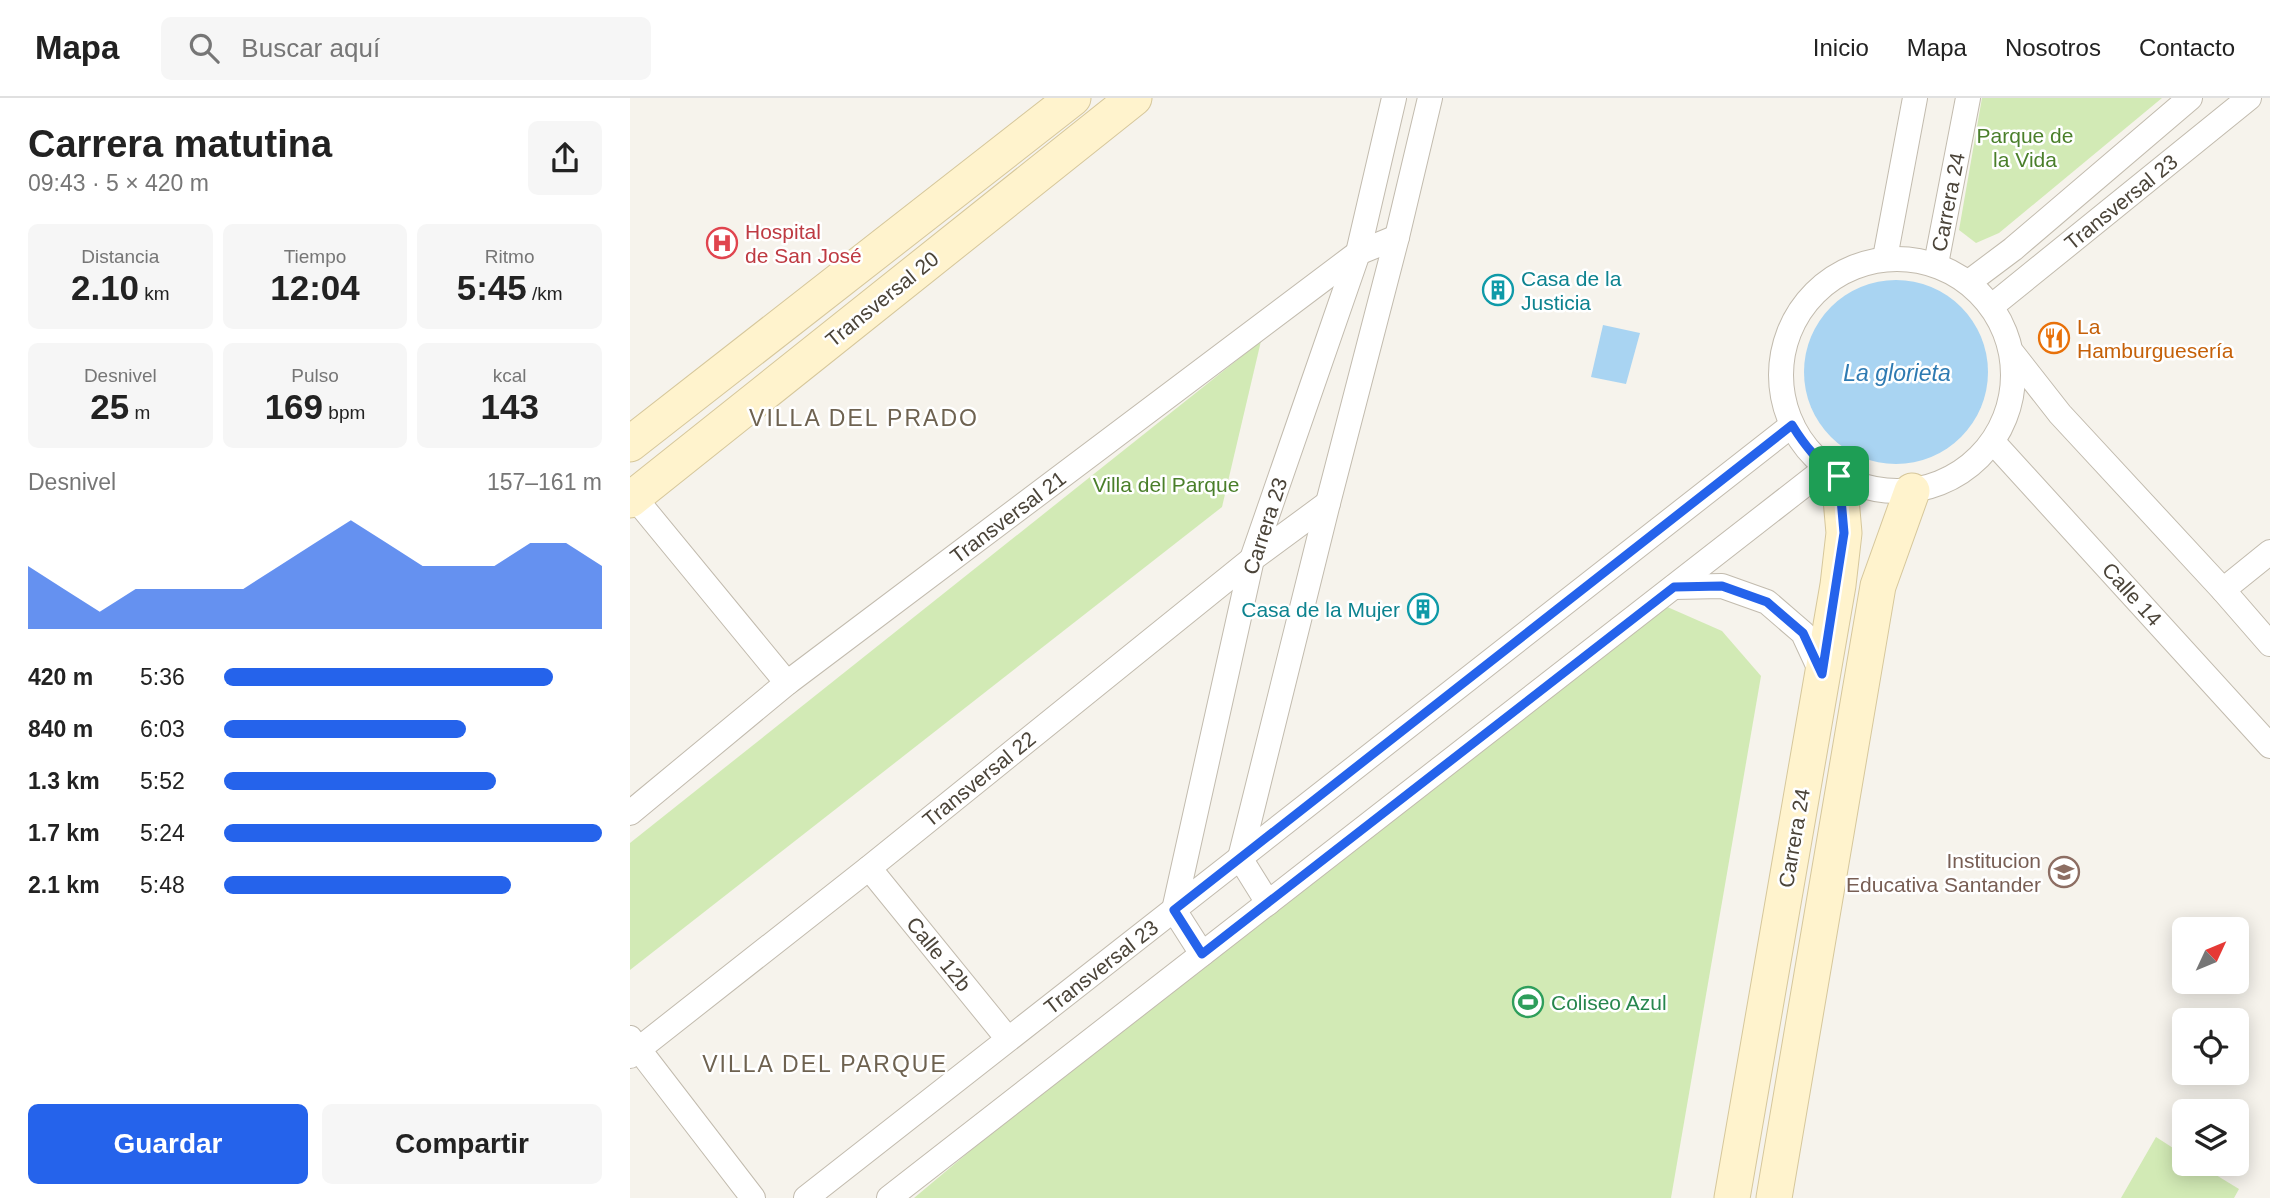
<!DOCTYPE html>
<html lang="es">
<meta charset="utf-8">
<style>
:root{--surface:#fff;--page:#f6f6f6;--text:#222;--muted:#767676;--line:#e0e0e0;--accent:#2563eb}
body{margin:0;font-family:Arial,sans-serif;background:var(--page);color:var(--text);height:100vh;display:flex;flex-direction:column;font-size:26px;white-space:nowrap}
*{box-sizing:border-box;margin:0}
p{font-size:23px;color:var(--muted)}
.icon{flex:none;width:38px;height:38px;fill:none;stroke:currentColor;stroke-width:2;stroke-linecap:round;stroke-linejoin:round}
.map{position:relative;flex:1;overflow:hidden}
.drawer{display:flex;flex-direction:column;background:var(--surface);width:630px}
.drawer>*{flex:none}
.needle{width:46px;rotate:46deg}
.tools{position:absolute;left:1542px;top:819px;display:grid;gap:14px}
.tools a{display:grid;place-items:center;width:77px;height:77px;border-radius:10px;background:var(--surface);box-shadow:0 4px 18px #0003;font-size:35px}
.pin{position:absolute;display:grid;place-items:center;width:60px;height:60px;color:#fff;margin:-30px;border-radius:14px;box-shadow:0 4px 10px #0006}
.round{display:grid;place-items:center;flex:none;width:74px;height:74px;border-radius:10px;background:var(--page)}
.head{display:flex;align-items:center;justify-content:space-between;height:119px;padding:0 28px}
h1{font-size:38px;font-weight:700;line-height:52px}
.stats{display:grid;grid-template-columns:repeat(3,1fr);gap:10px;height:119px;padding:7px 28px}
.stats div{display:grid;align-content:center;border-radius:10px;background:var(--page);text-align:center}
.stats b{font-size:35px;font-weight:700}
.stats small{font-size:19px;font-weight:400}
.stats p{font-size:19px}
.chart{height:196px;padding:14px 28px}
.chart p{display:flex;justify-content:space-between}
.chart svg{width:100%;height:126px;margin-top:7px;fill:var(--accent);opacity:.7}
.action{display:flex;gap:14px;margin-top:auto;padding:14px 28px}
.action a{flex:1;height:80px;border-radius:10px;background:var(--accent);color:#fff;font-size:28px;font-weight:700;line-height:80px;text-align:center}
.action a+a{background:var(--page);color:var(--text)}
ul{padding:0 28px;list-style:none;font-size:23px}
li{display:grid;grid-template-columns:112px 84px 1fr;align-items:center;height:52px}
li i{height:18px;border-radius:9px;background:var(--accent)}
header{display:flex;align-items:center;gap:42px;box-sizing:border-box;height:98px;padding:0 35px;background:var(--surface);border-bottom:2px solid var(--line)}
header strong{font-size:33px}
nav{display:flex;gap:38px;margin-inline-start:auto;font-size:24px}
.search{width:490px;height:63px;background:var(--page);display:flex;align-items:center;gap:18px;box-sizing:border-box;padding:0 24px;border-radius:10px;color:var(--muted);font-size:26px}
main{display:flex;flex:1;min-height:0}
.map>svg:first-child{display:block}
.green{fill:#d2eab5}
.water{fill:#a9d4f2}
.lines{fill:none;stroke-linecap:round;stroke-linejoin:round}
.street-casing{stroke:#c2bbae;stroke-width:26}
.secondary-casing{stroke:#d6c79b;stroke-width:37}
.street{stroke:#fff;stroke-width:24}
.secondary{stroke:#fff3cd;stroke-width:35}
.route-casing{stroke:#fff;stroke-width:14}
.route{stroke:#2563eb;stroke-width:9}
.labels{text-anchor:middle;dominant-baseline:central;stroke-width:5;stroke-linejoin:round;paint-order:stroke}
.park-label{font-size:21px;fill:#4a7f2a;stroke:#fff}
.street-label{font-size:21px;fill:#4b4439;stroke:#fff}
.health-label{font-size:21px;fill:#be3a42;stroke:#fff;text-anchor:start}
.culture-label{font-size:21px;fill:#0d838f;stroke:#fff;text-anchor:start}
.food-label{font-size:21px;fill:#c56008;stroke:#fff;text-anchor:start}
.education-label{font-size:21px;fill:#785e54;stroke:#fff;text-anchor:end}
.leisure-label{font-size:21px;fill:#27864d;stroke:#fff;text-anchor:start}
.water-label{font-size:23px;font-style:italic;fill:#2e7ab2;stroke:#fff}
.neighbourhood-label{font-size:23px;letter-spacing:2px;fill:#6e6250;stroke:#fff}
</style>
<header>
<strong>Mapa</strong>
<div class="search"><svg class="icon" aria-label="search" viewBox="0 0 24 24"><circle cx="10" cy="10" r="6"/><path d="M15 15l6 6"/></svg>Buscar aquí</div>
<nav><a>Inicio</a><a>Mapa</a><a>Nosotros</a><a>Contacto</a></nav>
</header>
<main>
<section class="drawer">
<div class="head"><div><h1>Carrera matutina</h1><p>09:43 · 5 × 420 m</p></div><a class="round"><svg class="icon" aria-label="share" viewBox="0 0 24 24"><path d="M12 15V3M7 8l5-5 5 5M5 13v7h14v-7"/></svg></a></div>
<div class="stats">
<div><p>Distancia</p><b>2.10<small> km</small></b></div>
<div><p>Tiempo</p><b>12:04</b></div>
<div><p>Ritmo</p><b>5:45<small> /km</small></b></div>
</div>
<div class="stats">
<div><p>Desnivel</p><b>25<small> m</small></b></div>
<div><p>Pulso</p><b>169<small> bpm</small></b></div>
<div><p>kcal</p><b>143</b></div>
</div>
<div class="chart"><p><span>Desnivel</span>157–161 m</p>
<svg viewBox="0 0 160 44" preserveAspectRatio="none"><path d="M0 44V22L10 30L20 38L30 30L40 30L50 30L60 30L70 22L80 14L90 6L100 14L110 22L120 22L130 22L140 14L150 14L160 22V44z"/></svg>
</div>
<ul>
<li><b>420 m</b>5:36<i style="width:87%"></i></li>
<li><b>840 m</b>6:03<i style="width:64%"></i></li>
<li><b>1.3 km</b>5:52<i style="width:72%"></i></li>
<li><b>1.7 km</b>5:24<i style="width:100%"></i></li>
<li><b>2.1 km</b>5:48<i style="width:76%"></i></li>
</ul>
<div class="action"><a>Guardar</a><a>Compartir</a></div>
</section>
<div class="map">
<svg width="1640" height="1100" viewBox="0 0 1640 1100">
<rect width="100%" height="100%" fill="#f6f3ec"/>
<g class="green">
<path d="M 1352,0 L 1532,0 L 1369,135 L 1346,145 L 1329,132 Z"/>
<path d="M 631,243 L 592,409 L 0,872 L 0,745 Z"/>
<path d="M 1026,504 L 1092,533 L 1131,578 L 1041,1100 L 284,1100 L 725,730 Z"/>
<path d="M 1526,1039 L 1554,1057 L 1554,1066 L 1568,1066 L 1609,1091 L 1604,1100 L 1491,1100 Z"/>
</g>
<g class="water">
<circle cx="1266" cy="274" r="92"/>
<path d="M 973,227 L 1010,235 L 996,286 L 961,279 Z"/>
</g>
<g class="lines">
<g class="street-casing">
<g id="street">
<path d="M 1255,160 L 1285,0"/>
<circle cx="1267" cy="277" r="116"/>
<path d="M 1306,166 L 1338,0"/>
<path d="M 1339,184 L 1383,151 L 1560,0"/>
<path d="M 1362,208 L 1619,0"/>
<path d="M 1383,256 L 1430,316 L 1593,492 L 1640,546"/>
<path d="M 1363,344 L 1640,648"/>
<path d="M 4,399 L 157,585"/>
<path d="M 1044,489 L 1092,488 L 1137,504 L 1173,535 L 1192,576"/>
<path d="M 1593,492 L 1640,454"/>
<path d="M 0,715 L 157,585 L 728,155 L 767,139"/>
<path d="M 239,770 L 378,941"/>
<path d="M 638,805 L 610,760 L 698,405 L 767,139 L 800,0"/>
<path d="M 572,856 L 544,812 L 622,461 L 728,155 L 764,0"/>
<path d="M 0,940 L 123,1100"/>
<path d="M 0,958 L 239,770 L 622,461 L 698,405"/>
<path d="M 176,1100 L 1162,327"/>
<path d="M 259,1100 L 1196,370"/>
</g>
</g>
<g class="secondary-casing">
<g id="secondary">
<path d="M 0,346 L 443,0"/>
<path d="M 0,402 L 504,0"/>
<path d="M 1102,1100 L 1208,487 L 1214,435 L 1209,378"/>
<path d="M 1144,1100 L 1248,488 L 1282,393"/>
</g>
</g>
<use href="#street" class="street"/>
<use href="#secondary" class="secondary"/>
</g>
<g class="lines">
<g class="route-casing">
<path id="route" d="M 1162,327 C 1175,348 1188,364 1209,378 L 1214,435 L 1192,576 L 1173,535 L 1137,504 L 1092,488 L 1044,489 L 572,856 L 544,812 Z"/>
</g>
<use href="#route" class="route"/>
</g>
<defs>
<g id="hospital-ring" transform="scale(1.575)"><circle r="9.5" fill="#fff" stroke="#e0444e" stroke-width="1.5"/><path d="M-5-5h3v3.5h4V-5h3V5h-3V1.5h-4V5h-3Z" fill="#e0444e"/></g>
<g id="building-ring" transform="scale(1.575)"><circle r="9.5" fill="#fff" stroke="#0f9aa8" stroke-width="1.5"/><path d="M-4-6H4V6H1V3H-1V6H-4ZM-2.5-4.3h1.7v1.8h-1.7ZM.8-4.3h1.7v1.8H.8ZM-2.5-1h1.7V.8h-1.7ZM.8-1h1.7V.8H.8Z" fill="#0f9aa8"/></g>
<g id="restaurant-ring" transform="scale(1.575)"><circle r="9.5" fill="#fff" stroke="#e8710a" stroke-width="1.5"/><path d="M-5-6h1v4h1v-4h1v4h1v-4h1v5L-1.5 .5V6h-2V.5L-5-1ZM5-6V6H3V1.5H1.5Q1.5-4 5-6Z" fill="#e8710a"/></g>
<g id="university-ring" transform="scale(1.575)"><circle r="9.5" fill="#fff" stroke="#8d6e63" stroke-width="1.5"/><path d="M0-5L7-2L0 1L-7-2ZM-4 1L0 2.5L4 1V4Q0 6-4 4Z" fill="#8d6e63"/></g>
<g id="stadium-ring" transform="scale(1.575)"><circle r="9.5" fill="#fff" stroke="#2e9e5b" stroke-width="1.5"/><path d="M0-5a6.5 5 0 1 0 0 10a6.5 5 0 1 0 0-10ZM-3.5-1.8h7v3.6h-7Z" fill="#2e9e5b"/></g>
</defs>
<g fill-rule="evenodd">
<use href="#hospital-ring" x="92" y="145"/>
<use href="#building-ring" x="868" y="192"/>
<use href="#restaurant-ring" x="1424" y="240"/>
<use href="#building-ring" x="793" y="511"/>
<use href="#university-ring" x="1434" y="774"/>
<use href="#stadium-ring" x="898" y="904"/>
</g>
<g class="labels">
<g class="park-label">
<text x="1395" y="37">Parque de<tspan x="1395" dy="24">la Vida</tspan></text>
<text x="536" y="386">Villa del Parque</text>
</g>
<g class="street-label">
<text transform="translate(1318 104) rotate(-79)">Carrera 24</text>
<text transform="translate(1491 104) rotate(-39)">Transversal 23</text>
<text transform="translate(252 201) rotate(-39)">Transversal 20</text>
<text transform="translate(378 419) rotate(-37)">Transversal 21</text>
<text transform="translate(635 428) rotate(-72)">Carrera 23</text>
<text transform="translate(1502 496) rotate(48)">Calle 14</text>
<text transform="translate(349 681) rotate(-39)">Transversal 22</text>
<text transform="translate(1164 740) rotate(-80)">Carrera 24</text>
<text transform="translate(309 856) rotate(51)">Calle 12b</text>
<text transform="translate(471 869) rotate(-38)">Transversal 23</text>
</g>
<g class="health-label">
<text x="115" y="133">Hospital<tspan x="115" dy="24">de San José</tspan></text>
</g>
<g class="culture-label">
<text x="891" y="180">Casa de la<tspan x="891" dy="24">Justicia</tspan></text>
<text x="770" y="511" text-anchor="end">Casa de la Mujer</text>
</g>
<g class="food-label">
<text x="1447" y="228">La<tspan x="1447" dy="24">Hamburguesería</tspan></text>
</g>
<g class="education-label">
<text x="1411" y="762">Institucion<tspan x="1411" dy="24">Educativa Santander</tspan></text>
</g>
<g class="leisure-label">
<text x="921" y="904">Coliseo Azul</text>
</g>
<g class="water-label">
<text x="1267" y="275">La glorieta</text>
</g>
<g class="neighbourhood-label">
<text x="234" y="320">VILLA DEL PRADO</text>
<text x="195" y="966">VILLA DEL PARQUE</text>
</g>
</g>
</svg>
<div class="tools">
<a><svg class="needle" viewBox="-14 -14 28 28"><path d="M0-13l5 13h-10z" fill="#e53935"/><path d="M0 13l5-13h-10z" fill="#767676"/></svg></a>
<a><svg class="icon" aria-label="locate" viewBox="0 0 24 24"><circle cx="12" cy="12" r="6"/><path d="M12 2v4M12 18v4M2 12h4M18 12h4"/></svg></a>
<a><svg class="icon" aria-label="layers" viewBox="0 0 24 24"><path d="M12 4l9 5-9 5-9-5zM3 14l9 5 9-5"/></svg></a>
</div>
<div class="pin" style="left:1209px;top:378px;background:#1e9e55"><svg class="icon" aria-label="arrive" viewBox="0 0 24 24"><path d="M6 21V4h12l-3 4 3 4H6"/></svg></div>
</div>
</main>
